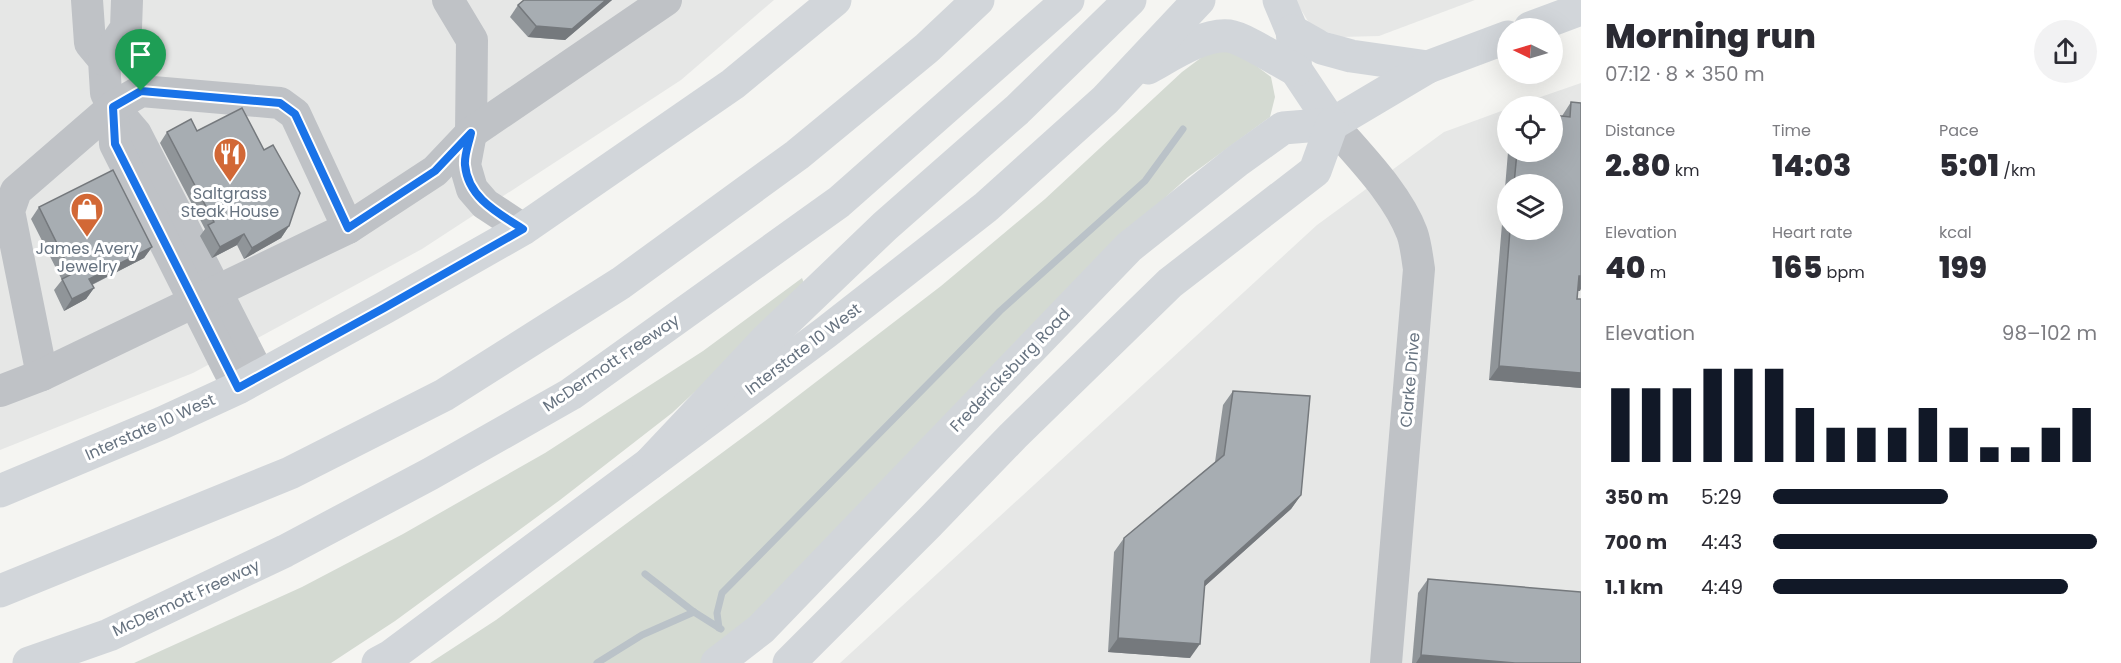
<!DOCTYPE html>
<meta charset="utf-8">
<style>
:root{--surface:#fff;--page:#f2f2f3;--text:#2b2b33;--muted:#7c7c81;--accent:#111827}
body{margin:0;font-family:Poppins,sans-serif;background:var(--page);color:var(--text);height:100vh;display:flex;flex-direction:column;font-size:22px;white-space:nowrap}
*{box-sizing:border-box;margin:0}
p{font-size:20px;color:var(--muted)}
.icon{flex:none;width:33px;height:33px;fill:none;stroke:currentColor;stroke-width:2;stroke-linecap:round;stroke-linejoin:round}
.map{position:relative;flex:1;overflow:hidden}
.panel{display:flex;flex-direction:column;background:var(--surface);width:540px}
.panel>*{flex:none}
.needle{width:39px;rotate:275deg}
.tools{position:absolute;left:1497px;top:18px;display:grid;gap:12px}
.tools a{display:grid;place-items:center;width:66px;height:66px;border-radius:50%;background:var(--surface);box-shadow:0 6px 24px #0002;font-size:30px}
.pin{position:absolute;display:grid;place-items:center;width:51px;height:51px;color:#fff;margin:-62px -26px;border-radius:50% 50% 50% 0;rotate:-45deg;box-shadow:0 0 6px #0007}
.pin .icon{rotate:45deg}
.round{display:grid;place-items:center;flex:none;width:63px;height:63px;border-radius:32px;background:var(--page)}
.overview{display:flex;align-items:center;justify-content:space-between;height:102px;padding:0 24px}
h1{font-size:33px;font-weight:800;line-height:45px}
.stats{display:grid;grid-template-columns:repeat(3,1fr);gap:9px;height:102px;padding:6px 24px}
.stats div{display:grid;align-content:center}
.stats b{font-size:30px;font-weight:800}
.stats small{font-size:16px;font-weight:400}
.stats p{font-size:16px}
.chart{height:168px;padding:12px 24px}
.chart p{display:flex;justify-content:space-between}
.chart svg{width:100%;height:108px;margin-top:6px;stroke:var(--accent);stroke-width:6}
ul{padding:0 24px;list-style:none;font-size:20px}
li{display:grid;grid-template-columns:96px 72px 1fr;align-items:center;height:45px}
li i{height:15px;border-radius:8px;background:var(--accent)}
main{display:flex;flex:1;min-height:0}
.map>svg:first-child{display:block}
.built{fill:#e6e7e6;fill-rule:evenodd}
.green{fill:#d4dad2}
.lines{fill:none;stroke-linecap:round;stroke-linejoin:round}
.stream{stroke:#bac2c8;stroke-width:7}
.minor{stroke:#bfc2c6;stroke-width:32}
.major{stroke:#d2d6da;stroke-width:33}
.highway{stroke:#d2d6da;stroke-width:33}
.wall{fill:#909599;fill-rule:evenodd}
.shaded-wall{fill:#75797d}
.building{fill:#a7adb2;stroke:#75797d;stroke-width:1.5}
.route-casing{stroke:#fff;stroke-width:12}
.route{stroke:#1a73e8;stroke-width:8}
.labels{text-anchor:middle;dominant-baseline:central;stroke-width:6;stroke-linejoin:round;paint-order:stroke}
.poi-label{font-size:16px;fill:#677380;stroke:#fff}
.street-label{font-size:16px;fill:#677380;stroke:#fff}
</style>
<main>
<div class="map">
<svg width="1581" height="663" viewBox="0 0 1581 663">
<rect width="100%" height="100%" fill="#f5f5f2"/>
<g class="built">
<path d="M 0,0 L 774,0 L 681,80 L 422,249 L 193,373 L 0,450 Z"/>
<path d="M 1295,0 L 1475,0 L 1379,36 L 1341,37 L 1311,26 Z"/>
<path d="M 1581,83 L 1581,663 L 840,663 L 1317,225 L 1444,132 L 1507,109 L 1508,152 L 1552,152 L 1552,106 L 1515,106 ZM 1508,184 L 1552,184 L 1552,230 L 1508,230 Z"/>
</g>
<g class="green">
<path d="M 1234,49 L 1271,77 L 1275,97 L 1270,117 L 1188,177 L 1138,222 L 757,613 L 702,663 L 430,663 L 496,620 L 769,418 L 941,286 L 1045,199 L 1182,72 L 1210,51 Z"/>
<path d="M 802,278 L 806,289 L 672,413 L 560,500 L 395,621 L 331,663 L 134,663 L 302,587 L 403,534 L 545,453 L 703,351 Z"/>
</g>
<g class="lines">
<g class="stream">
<path d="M 645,574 L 694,612 L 721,629"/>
<path d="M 719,628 L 717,613 L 722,593 L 1000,311 L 1145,181 L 1183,129"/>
<path d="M 597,663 L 642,635 L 694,612"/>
</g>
<g class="minor">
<path d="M 87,0 L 90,43 L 104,60 L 106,93 L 113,107 L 136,134 L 259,375"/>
<path d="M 448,0 L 472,40 L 471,133 L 465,165 L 472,189 L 485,204 L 523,229"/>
<path d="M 104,60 L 126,28 L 127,0"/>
<path d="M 113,107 L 115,144 L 238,388"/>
<path d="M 1332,124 C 1359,156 1397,193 1412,233 C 1416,244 1417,257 1419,269 L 1386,663"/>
<path d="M 42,375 L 9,211 L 16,191 L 113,107 L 141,91 L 280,103 L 295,114 L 348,228"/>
<path d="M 0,391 L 42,375 L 348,228 L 435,171 L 471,133 L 666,0"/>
</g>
<g class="major">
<path d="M 1279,0 L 1292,31 L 1296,70 L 1332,124"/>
<path d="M 1530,28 L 1581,9"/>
<path d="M 1292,31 L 1322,48 L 1351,56 L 1428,67"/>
<path d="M 1148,68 C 1170,56 1204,33 1229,36 C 1244,38 1280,62 1296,70"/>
<path d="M 0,491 L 162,423 L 238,388 L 384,308 L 523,229 L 733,84 L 835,0"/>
<path d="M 378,663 L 391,656 L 825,333 L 986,207 L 1105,100 L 1199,0"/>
<path d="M 717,663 L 761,629 L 1129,247 L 1237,161 L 1283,128 L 1332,124 L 1428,67 L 1508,37"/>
<path d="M 789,663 L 928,524 L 1013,436 L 1170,283 L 1315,171 L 1332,124"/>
</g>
<g class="highway">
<path d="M 649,464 L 765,341 L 885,226 L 1017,110 L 1130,0"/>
<path d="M 0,591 L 290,473 L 444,395 L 621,283 L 797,155 L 927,48 L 978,0"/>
<path d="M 29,663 L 109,635 L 285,551 L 430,474 L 571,394 L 839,202 L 1068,0"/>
</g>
</g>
<g class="wall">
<path d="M 524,0 L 612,0 L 565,40 L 528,37 L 510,17 L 518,5 Z"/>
<path d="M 1571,102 L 1580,291 L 1578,291 L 1577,299 L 1581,299 L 1581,388 L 1489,380 L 1508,152 L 1552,152 L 1562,116 ZM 1508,184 L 1552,184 L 1552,230 L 1508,230 Z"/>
<path d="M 197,131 L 289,226 L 281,238 L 244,259 L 237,245 L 212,258 L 200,236 L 205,229 L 160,143 L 167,132 Z"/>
<path d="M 39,207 L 152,247 L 144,258 L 92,285 L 94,288 L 86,299 L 64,311 L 54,290 L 62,280 L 31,219 Z"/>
<path d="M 1233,391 L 1301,495 L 1291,509 L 1205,586 L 1190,658 L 1108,652 L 1114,552 L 1124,538 L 1215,462 L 1223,405 Z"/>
<path d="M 1428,579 L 1581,663 L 1412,663 L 1418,593 Z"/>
</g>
<g class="shaded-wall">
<path d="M 606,0 L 612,0 L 565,40 L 528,37 L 536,26 Z"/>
<path d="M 289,226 L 281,238 L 244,259 L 252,248 Z"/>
<path d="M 244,234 L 237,245 L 212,258 L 220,247 Z"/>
<path d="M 152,247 L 144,258 L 81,290 L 89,279 Z"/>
<path d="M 1579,276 L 1581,276 L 1581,289 L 1580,291 L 1569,290 Z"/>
<path d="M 94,288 L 86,299 L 64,311 L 72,299 Z"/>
<path d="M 1499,366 L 1581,373 L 1581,388 L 1489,380 Z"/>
<path d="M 1301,495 L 1291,509 L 1195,595 L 1205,581 Z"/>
<path d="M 1118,638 L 1200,644 L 1190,658 L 1108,652 Z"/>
<path d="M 1421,655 L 1515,663 L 1416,663 Z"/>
</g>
<g class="building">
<path d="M 524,0 L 606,0 L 572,29 L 536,26 L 518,5 Z"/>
<path d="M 1571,102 L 1581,103 L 1581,276 L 1579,276 L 1577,299 L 1581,299 L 1581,373 L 1499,366 L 1510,230 L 1552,230 L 1552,184 L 1514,184 L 1517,152 L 1552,152 L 1552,115 L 1570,117 Z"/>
<path d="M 242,108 L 264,150 L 273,145 L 300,193 L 289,226 L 252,248 L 244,234 L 220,247 L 208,225 L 214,222 L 167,132 L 191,119 L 197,131 Z"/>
<path d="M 113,170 L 152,247 L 89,279 L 94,288 L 72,299 L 62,279 L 72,274 L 39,207 Z"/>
<path d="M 1233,391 L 1310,396 L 1301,495 L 1205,581 L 1200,644 L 1118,638 L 1124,538 L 1224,455 Z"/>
<path d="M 1428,579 L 1581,592 L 1581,663 L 1515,663 L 1421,655 Z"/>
</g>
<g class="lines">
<g class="route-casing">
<path id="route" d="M 141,91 L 280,103 L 295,114 L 348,228 L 435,171 L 471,133 C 469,143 464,155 465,165 C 468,198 498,213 523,229 L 384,308 L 238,388 L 115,144 L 113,107 Z"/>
</g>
<use href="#route" class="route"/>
</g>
<defs>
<g id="restaurant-pin" transform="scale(1.725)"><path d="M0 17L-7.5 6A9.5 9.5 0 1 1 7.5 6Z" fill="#d26836" stroke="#fff"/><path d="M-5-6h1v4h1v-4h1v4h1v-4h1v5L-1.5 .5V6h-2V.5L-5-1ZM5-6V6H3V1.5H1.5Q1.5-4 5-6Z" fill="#fff"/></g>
<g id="shop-pin" transform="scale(1.725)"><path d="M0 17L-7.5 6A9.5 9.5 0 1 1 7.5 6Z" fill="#d26836" stroke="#fff"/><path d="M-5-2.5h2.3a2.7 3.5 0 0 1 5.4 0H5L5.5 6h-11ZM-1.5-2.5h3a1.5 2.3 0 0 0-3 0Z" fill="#fff"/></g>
</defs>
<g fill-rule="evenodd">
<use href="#restaurant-pin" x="230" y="154"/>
<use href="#shop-pin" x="87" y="209"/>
</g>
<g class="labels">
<g class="poi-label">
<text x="230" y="193">Saltgrass<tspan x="230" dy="18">Steak House</tspan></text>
<text x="87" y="248">James Avery<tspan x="87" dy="18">Jewelry</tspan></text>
</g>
<g class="street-label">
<text transform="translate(803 349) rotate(-37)">Interstate 10 West</text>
<text transform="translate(611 363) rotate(-34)">McDermott Freeway</text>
<text transform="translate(1010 370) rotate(-46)">Fredericksburg Road</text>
<text transform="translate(1410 380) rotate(-85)">Clarke Drive</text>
<text transform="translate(150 427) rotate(-24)">Interstate 10 West</text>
<text transform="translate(186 598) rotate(-25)">McDermott Freeway</text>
</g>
</g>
</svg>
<div class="tools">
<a><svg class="needle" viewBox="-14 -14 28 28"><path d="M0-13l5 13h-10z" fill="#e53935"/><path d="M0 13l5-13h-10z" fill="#7c7c81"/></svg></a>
<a><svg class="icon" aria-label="locate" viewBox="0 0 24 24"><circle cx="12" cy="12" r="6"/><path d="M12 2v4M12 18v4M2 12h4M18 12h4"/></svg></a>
<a><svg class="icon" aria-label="layers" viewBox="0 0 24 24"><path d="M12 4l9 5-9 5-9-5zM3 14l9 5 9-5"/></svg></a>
</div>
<div class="pin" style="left:141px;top:91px;background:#1e9e55"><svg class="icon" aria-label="arrive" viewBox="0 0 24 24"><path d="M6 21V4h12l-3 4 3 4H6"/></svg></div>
</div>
<section class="panel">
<div class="overview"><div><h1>Morning run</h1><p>07:12 · 8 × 350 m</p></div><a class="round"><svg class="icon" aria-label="share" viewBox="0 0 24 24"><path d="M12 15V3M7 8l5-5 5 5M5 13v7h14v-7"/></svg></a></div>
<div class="stats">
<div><p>Distance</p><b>2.80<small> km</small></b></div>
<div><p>Time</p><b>14:03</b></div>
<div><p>Pace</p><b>5:01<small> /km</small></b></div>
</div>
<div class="stats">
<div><p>Elevation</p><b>40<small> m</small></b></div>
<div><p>Heart rate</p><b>165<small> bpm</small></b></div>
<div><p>kcal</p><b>199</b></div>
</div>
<div class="chart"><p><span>Elevation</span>98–102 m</p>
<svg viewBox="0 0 160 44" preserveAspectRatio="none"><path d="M5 44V14M15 44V14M25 44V14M35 44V6M45 44V6M55 44V6M65 44V22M75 44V30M85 44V30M95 44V30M105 44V22M115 44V30M125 44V38M135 44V38M145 44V30M155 44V22"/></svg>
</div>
<ul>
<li><b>350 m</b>5:29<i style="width:54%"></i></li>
<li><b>700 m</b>4:43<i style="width:100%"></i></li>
<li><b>1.1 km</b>4:49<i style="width:91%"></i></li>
</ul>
</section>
</main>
